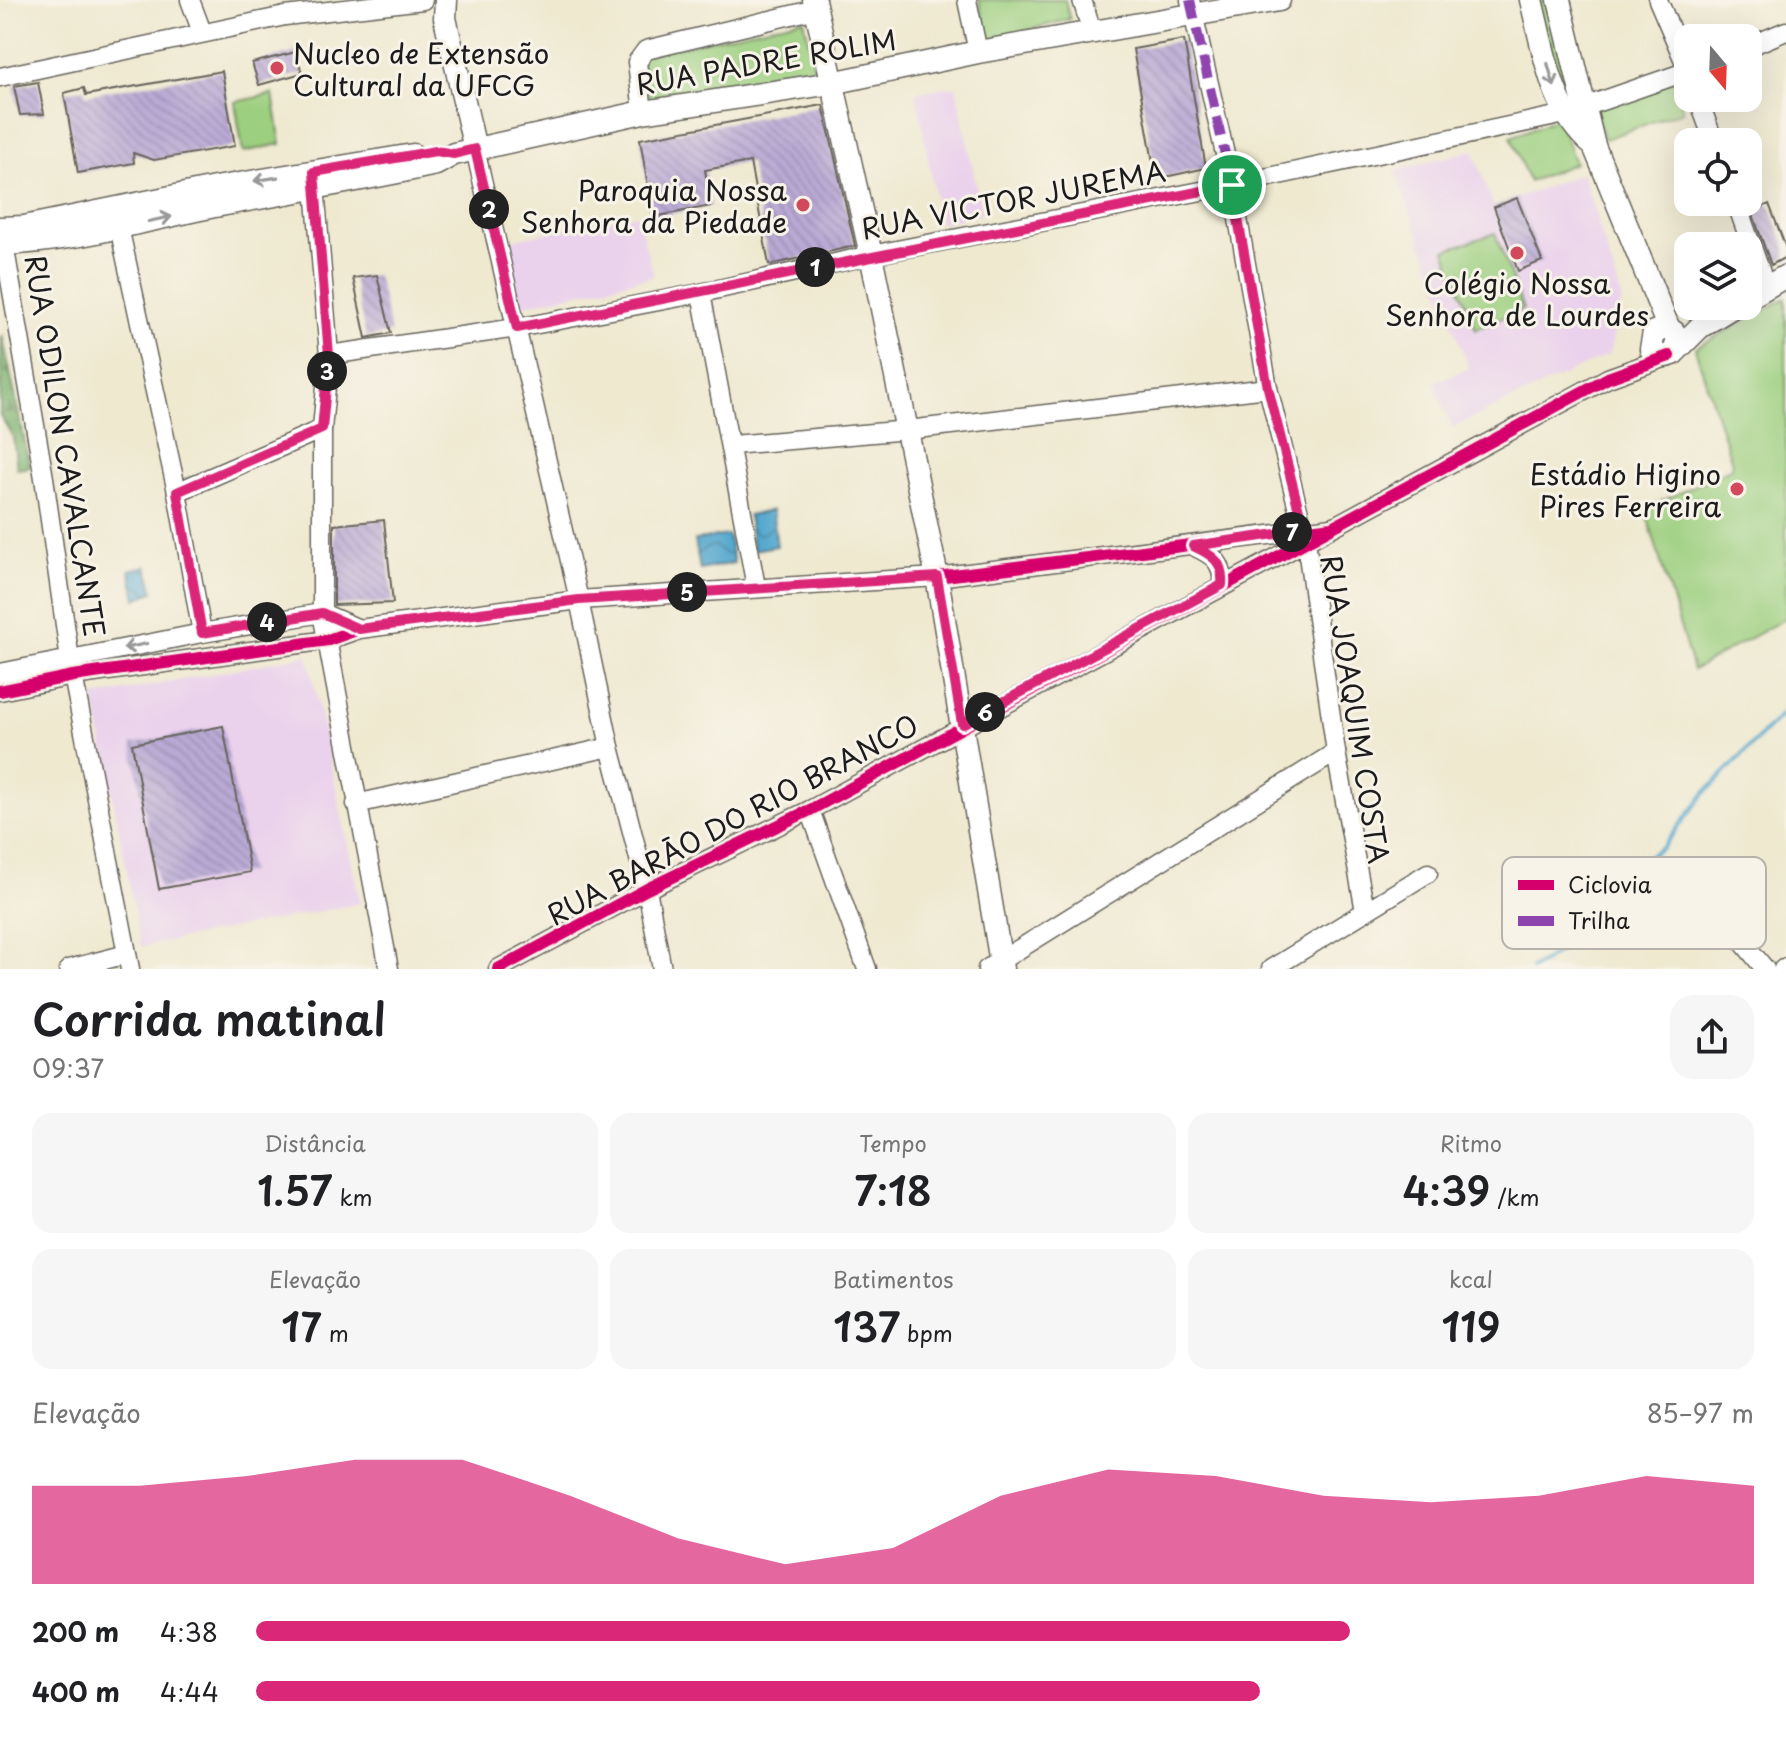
<!DOCTYPE html>
<html lang="pt">
<meta charset="utf-8">
<style>
:root{--surface:#fff;--page:#f6f6f6;--text:#202124;--muted:#757577;--accent:#db2777}
body{margin:0;font-family:"Playpen Sans",sans-serif;background:var(--page);color:var(--text);height:100vh;display:flex;flex-direction:column;font-size:30px;white-space:nowrap}
*{box-sizing:border-box;margin:0}
p{font-size:26px;color:var(--muted)}
.icon{flex:none;width:44px;height:44px;fill:none;stroke:currentColor;stroke-width:2;stroke-linecap:round;stroke-linejoin:round}
.map{position:relative;height:969px;overflow:hidden}
.panel{display:flex;flex-direction:column;background:var(--surface);flex:1}
.panel>*{flex:none}
.needle{width:52px;rotate:161deg}
.buttons{position:absolute;left:1674px;top:24px;display:grid;gap:16px}
.buttons a{display:grid;place-items:center;width:88px;height:88px;border-radius:16px;background:var(--surface);box-shadow:0 8px 32px #0002;font-size:40px}
.pin{position:absolute;display:grid;place-items:center;width:68px;height:68px;color:#fff;margin:-34px;border:4px solid #fff;border-radius:50%;box-shadow:0 2px 8px #0007}
.km{position:absolute;width:40px;height:40px;margin:-20px;border-radius:50%;background:#222;color:#fff;font-size:22px;line-height:40px;text-align:center}
.round{display:grid;place-items:center;flex:none;width:84px;height:84px;border-radius:24px;background:var(--page)}
.overview{display:flex;align-items:center;justify-content:space-between;height:136px;padding:0 32px}
h1{font-size:44px;font-weight:600;line-height:60px}
.stats{display:grid;grid-template-columns:repeat(3,1fr);gap:12px;height:136px;padding:8px 32px}
.stats div{display:grid;align-content:center;border-radius:20px;background:var(--page);text-align:center}
.stats b{font-size:40px;font-weight:600}
.stats small{font-size:22px;font-weight:400}
.stats p{font-size:22px}
.chart{height:224px;padding:16px 32px}
.chart p{display:flex;justify-content:space-between}
.chart svg{width:100%;height:144px;margin-top:8px;fill:var(--accent);opacity:.7}
ul{padding:0 32px;list-style:none;font-size:26px}
li{display:grid;grid-template-columns:128px 96px 1fr;align-items:center;height:60px}
li i{height:20px;border-radius:10px;background:var(--accent)}
.map>svg:first-child{display:block}
.built{fill:#ead1ec}
.green{fill:#9ccf7f;stroke:#5c764e;stroke-width:2}
.forest{fill:url(#forest-firs);stroke:#4c6745;stroke-width:2}
.water{fill:url(#water-waves);stroke:#366174;stroke-width:2}
.lines{fill:none;stroke-linecap:round;stroke-linejoin:round}
.stream{stroke:#51a6cd;stroke-width:4}
.building{fill:url(#building-back-hatch)}
.minor-casing{stroke:#66645b;stroke-width:21}
.major-casing{stroke:#66645b;stroke-width:25}
.minor{stroke:#fff;stroke-width:18}
.major{stroke:#fff;stroke-width:22}
.quiet{stroke:#8e44ad;stroke-width:10;stroke-dasharray:20 10;stroke-linecap:butt}
.cycleway-casing{stroke:#f7f3e8;stroke-width:17}
.cycleway{stroke:#d6006c;stroke-width:12}
.oneway{stroke:#999}
.route-casing{stroke:#fff;stroke-width:16}
.route{stroke:#db2777;stroke-width:10}
.poi-dot{fill:#d1495b;stroke:#f7f3e8;stroke-width:3}
.labels{text-anchor:middle;dominant-baseline:central;stroke-width:6;stroke-linejoin:round;paint-order:stroke}
.poi-label{font-size:28px;fill:#1c1c1c;stroke:#f7f3e8;text-anchor:end}
.street-label{font-size:28px;fill:#1c1c1c;stroke:#f7f3e8}
.key{fill:#f7f3e8;stroke:#b5b2ab;stroke-width:2}
.key-label{font-size:22px;fill:#1c1c1c}
</style>
<div class="map">
<svg width="1786" height="969" viewBox="0 0 1786 969">
<defs>
<pattern id="forest-firs" width="22" height="20" patternUnits="userSpaceOnUse" patternTransform="scale(2)"><rect width="22" height="20" fill="#7db26e"/><path d="M5 1l3.5 6h-7zM16 11l3.5 6h-7z" fill="#66905a"/></pattern>
<pattern id="water-waves" width="16" height="10" patternUnits="userSpaceOnUse" patternTransform="scale(2)"><rect width="16" height="10" fill="#51a6cd"/><path d="M0 5q4-4 8 0t8 0" fill="none" stroke="#4286a6"/></pattern>
<pattern id="building-back-hatch" width="6" height="6" patternUnits="userSpaceOnUse" patternTransform="scale(2)"><rect width="6" height="6" fill="#b9a9d4"/><path d="M-1 5l2 2M0 0l6 6M5-1l2 2" fill="none" stroke="#9e91b5"/></pattern>
</defs>
<rect width="100%" height="100%" fill="#f7f3e8"/>
<filter id="ink" filterUnits="userSpaceOnUse"><feTurbulence type="fractalNoise" baseFrequency=".0125" numOctaves="2"/><feDisplacementMap in="SourceGraphic" scale="16" xChannelSelector="R" yChannelSelector="G"/><feConvolveMatrix kernelMatrix="1 2 1 2 8 2 1 2 1" color-interpolation-filters="sRGB"/></filter>
<filter id="wash" filterUnits="userSpaceOnUse"><feTurbulence type="fractalNoise" baseFrequency=".006" numOctaves="4" result="noise"/><feDisplacementMap in="SourceGraphic" scale="32" xChannelSelector="R" yChannelSelector="G"/><feGaussianBlur stdDeviation="1.8" result="paint"/><feColorMatrix in="noise" values="0 0 0 0 0 0 0 0 0 0 0 0 0 0 0 0 0 1.4 0 .05"/><feComposite in="paint" operator="in"/></filter>
<g filter="url(#wash)">
<rect width="100%" height="100%" fill="#efe9d0"/>
<g class="built">
<path d="M 956,86 L 982,214 L 940,223 L 916,92 Z"/>
<path d="M 1473,150 L 1494,207 L 1582,173 L 1622,298 L 1609,354 L 1452,428 L 1434,382 L 1469,368 L 1395,171 Z"/>
<path d="M 637,214 L 654,276 L 516,307 L 501,242 Z"/>
<path d="M 308,655 L 360,903 L 141,947 L 94,697 Z"/>
</g>
<g class="green">
<path d="M 979,0 L 1065,0 L 1070,19 L 988,41 Z"/>
<path d="M 1538,0 L 1549,0 L 1571,90 L 1571,102 L 1558,88 Z"/>
<path d="M 804,19 L 815,73 L 650,102 L 640,56 Z"/>
<path d="M 1674,80 L 1683,111 L 1605,139 L 1592,106 Z"/>
<path d="M 273,94 L 281,144 L 243,152 L 235,102 Z"/>
<path d="M 1558,118 L 1575,163 L 1529,182 L 1511,137 Z"/>
<path d="M 1495,233 L 1523,309 L 1476,329 L 1445,250 Z"/>
<path d="M 1786,298 L 1786,618 L 1693,670 L 1645,509 L 1730,469 L 1732,463 L 1695,348 Z"/>
</g>
<path class="forest" d="M 2,334 L 30,467 L 17,469 L 13,437 L 0,415 Z"/>
<g class="water">
<path d="M 772,510 L 777,546 L 753,550 L 748,516 Z"/>
<path d="M 728,535 L 734,563 L 700,570 L 695,540 Z"/>
<path d="M 147,566 L 154,592 L 136,599 L 130,570 Z"/>
</g>
<g class="lines">
<path class="stream" d="M 1532,969 L 1590,931 L 1605,897 L 1635,879 L 1647,857 L 1662,848 L 1704,794 L 1786,710"/>
</g>
<g id="blocks">
<g class="building">
<path d="M 1184,40 L 1206,168 L 1156,179 L 1133,49 Z"/>
<path d="M 296,52 L 302,73 L 259,85 L 252,63 Z"/>
<path d="M 222,71 L 235,146 L 154,160 L 133,153 L 134,163 L 78,173 L 64,93 L 84,88 L 86,95 Z"/>
<path d="M 38,82 L 44,114 L 20,115 L 14,86 Z"/>
<path d="M 823,105 L 855,246 L 769,265 L 750,162 L 705,170 L 711,206 L 653,217 L 640,139 Z"/>
<path d="M 1517,198 L 1542,261 L 1518,271 L 1494,207 Z"/>
<path d="M 1769,204 L 1786,248 L 1786,257 L 1771,265 L 1752,212 Z"/>
<path d="M 377,275 L 391,333 L 366,338 L 353,278 Z"/>
<path d="M 384,520 L 393,603 L 334,605 L 334,525 Z"/>
<path d="M 223,726 L 250,872 L 159,889 L 132,744 Z"/>
</g>
</g>
</g>
<g filter="url(#ink)">
<use href="#blocks" fill-opacity="0" stroke="#66645b" stroke-width="2"/>
<g class="lines">
<g class="minor-casing">
<g id="minor">
<path d="M 190,0 L 202,32"/>
<path d="M 967,0 L 978,52"/>
<path d="M 1082,0 L 1092,32"/>
<path d="M 1190,0 L 1232,185 L 1268,388 L 1306,541 L 1336,752 L 1365,911"/>
<path d="M 1658,0 L 1688,70"/>
<path d="M 1748,47 L 1786,31"/>
<path d="M 0,77 L 285,16 L 423,0"/>
<path d="M 1698,98 L 1714,142"/>
<path d="M 1587,106 L 1688,71"/>
<path d="M 643,112 L 637,62 L 646,50 L 816,9"/>
<path d="M 475,149 L 579,600 L 610,747 L 647,889 L 662,969"/>
<path d="M 314,175 L 329,355 L 322,429 L 322,613 L 389,969"/>
<path d="M 1736,202 L 1766,287"/>
<path d="M 119,227 L 177,492 L 202,633"/>
<path d="M 4,244 L 44,478 L 70,660 L 130,969"/>
<path d="M 701,293 L 756,587"/>
<path d="M 329,355 L 517,328 L 701,293 L 871,255 L 1232,185 L 1565,114"/>
<path d="M 732,445 L 908,430 L 1268,388"/>
<path d="M 177,492 L 322,429"/>
<path d="M 1193,546 C 1213,555 1224,562 1222,585"/>
<path d="M 0,673 L 202,633 L 322,613 L 359,629"/>
<path d="M 0,691 L 73,676 L 328,640 L 359,629 L 579,600 L 937,577 L 1332,527"/>
<path d="M 356,804 L 610,747"/>
<path d="M 810,810 L 867,969"/>
<path d="M 1710,902 L 1765,969"/>
<path d="M 69,969 L 127,954"/>
<path d="M 498,969 L 647,889 L 810,810 L 1608,378 L 1669,356"/>
<path d="M 987,969 L 1336,752"/>
<path d="M 1271,969 L 1428,873"/>
<path d="M 1783,969 L 1786,967"/>
</g>
</g>
<g class="major-casing">
<g id="major">
<path d="M 446,0 L 445,18 L 475,149"/>
<path d="M 814,0 L 871,255 L 937,577 L 1002,969"/>
<path d="M 1531,0 C 1544,51 1551,112 1594,146"/>
<path d="M 1559,0 L 1594,146 L 1669,329"/>
<path d="M 0,228 L 24,227 L 215,188 L 413,155"/>
<path d="M 0,244 C 73,242 145,220 215,206 C 289,192 363,180 436,164 L 454,154 L 643,112 L 832,83 L 978,52 L 1279,0"/>
<path d="M 1748,298 L 1786,276"/>
<path d="M 1673,354 L 1678,341 L 1674,332 L 1665,328 L 1654,332 L 1651,349 C 1657,356 1664,358 1673,354 L 1700,327 L 1734,306"/>
</g>
</g>
<use href="#minor" class="minor"/>
<use href="#major" class="major"/>
<path class="quiet" d="M 1190,0 L 1232,185"/>
<g class="cycleway-casing">
<g id="cycleway">
<path d="M 0,691 L 73,676 L 328,640 L 359,629 L 579,600 L 937,577 L 1332,527"/>
<path d="M 498,969 L 647,889 L 810,810 L 1608,378 L 1669,356"/>
</g>
</g>
<use href="#cycleway" class="cycleway"/>
</g>
<defs><path id="oneway-shaft" d="M-6 0H5M1.5-3L5.5 0L1.5 3" fill="none" stroke-width="1.6" stroke-linecap="round" stroke-linejoin="round" transform="scale(2)"/></defs>
<g class="oneway">
<use href="#oneway-shaft" transform="translate(1551 75) rotate(74)"/>
<use href="#oneway-shaft" transform="translate(266 179) rotate(171)"/>
<use href="#oneway-shaft" transform="translate(160 219) rotate(-12)"/>
<use href="#oneway-shaft" transform="translate(135 646) rotate(168)"/>
</g>
</g>
<g class="lines" filter="url(#ink)">
<g class="route-casing">
<path id="route" d="M 475,149 L 517,328 L 1232,185 L 1268,388 L 1304,530 L 1193,546 C 1213,555 1224,562 1222,585 L 962,724 L 937,577 L 579,600 L 359,629 L 322,613 L 202,633 L 177,492 L 322,429 L 329,355 L 314,172 L 436,151 L 454,154 Z"/>
</g>
<use href="#route" class="route"/>
</g>
<g class="poi-dot">
<circle cx="277" cy="68" r="8"/>
<circle cx="803" cy="205" r="8"/>
<circle cx="1517" cy="253" r="8"/>
<circle cx="1737" cy="489" r="8"/>
</g>
<g class="labels">
<g class="poi-label">
<text x="293" y="52" text-anchor="start">Nucleo de Extensão<tspan x="293" dy="32">Cultural da UFCG</tspan></text>
<text x="787" y="189">Paroquia Nossa<tspan x="787" dy="32">Senhora da Piedade</tspan></text>
<text x="1517" y="282" text-anchor="middle">Colégio Nossa<tspan x="1517" dy="32">Senhora de Lourdes</tspan></text>
<text x="1721" y="473">Estádio Higino<tspan x="1721" dy="32">Pires Ferreira</tspan></text>
</g>
<g class="street-label">
<text transform="translate(766 61) rotate(-10)">RUA PADRE ROLIM</text>
<text transform="translate(1013 199) rotate(-11)">RUA VICTOR JUREMA</text>
<text transform="translate(66 446) rotate(81)">RUA ODILON CAVALCANTE</text>
<text transform="translate(1356 709) rotate(81)">RUA JOAQUIM COSTA</text>
<text transform="translate(732 819) rotate(-28)">RUA BARĀO DO RIO BRANCO</text>
</g>
</g>
<rect x="1502" y="857" width="264" height="92" rx="12" class="key"/>
<rect x="1518" y="880" width="36" height="10" fill="#d6006c"/>
<rect x="1518" y="916" width="36" height="10" fill="#8e44ad"/>
<g class="key-label">
<text x="1568" y="893">Ciclovia</text>
<text x="1568" y="929">Trilha</text>
</g>
</svg>
<div class="buttons">
<a><svg class="needle" viewBox="-14 -14 28 28"><path d="M0-13l5 13h-10z" fill="#e53935"/><path d="M0 13l5-13h-10z" fill="#757577"/></svg></a>
<a><svg class="icon" aria-label="locate" viewBox="0 0 24 24"><circle cx="12" cy="12" r="6"/><path d="M12 2v4M12 18v4M2 12h4M18 12h4"/></svg></a>
<a><svg class="icon" aria-label="layers" viewBox="0 0 24 24"><path d="M12 4l9 5-9 5-9-5zM3 14l9 5 9-5"/></svg></a>
</div>
<div class="pin" style="left:1232px;top:185px;background:#1e9e55"><svg class="icon" aria-label="arrive" viewBox="0 0 24 24"><path d="M6 21V4h12l-3 4 3 4H6"/></svg></div>
<b class="km" style="left:815px;top:267px">1</b>
<b class="km" style="left:489px;top:209px">2</b>
<b class="km" style="left:327px;top:371px">3</b>
<b class="km" style="left:267px;top:622px">4</b>
<b class="km" style="left:687px;top:592px">5</b>
<b class="km" style="left:985px;top:712px">6</b>
<b class="km" style="left:1292px;top:532px">7</b>
</div>
<section class="panel">
<div class="overview"><div><h1>Corrida matinal</h1><p>09:37</p></div><a class="round"><svg class="icon" aria-label="share" viewBox="0 0 24 24"><path d="M12 15V3M7 8l5-5 5 5M5 13v7h14v-7"/></svg></a></div>
<div class="stats">
<div><p>Distância</p><b>1.57<small> km</small></b></div>
<div><p>Tempo</p><b>7:18</b></div>
<div><p>Ritmo</p><b>4:39<small> /km</small></b></div>
</div>
<div class="stats">
<div><p>Elevação</p><b>17<small> m</small></b></div>
<div><p>Batimentos</p><b>137<small> bpm</small></b></div>
<div><p>kcal</p><b>119</b></div>
</div>
<div class="chart"><p><span>Elevação</span>85–97 m</p>
<svg viewBox="0 0 160 44" preserveAspectRatio="none"><path d="M0 44V14L10 14L20 11L30 6L40 6L50 17L60 30L70 38L80 33L90 17L100 9L110 11L120 17L130 19L140 17L150 11L160 14V44z"/></svg>
</div>
<ul>
<li><b>200 m</b>4:38<i style="width:73%"></i></li>
<li><b>400 m</b>4:44<i style="width:67%"></i></li>
</ul>
</section>
